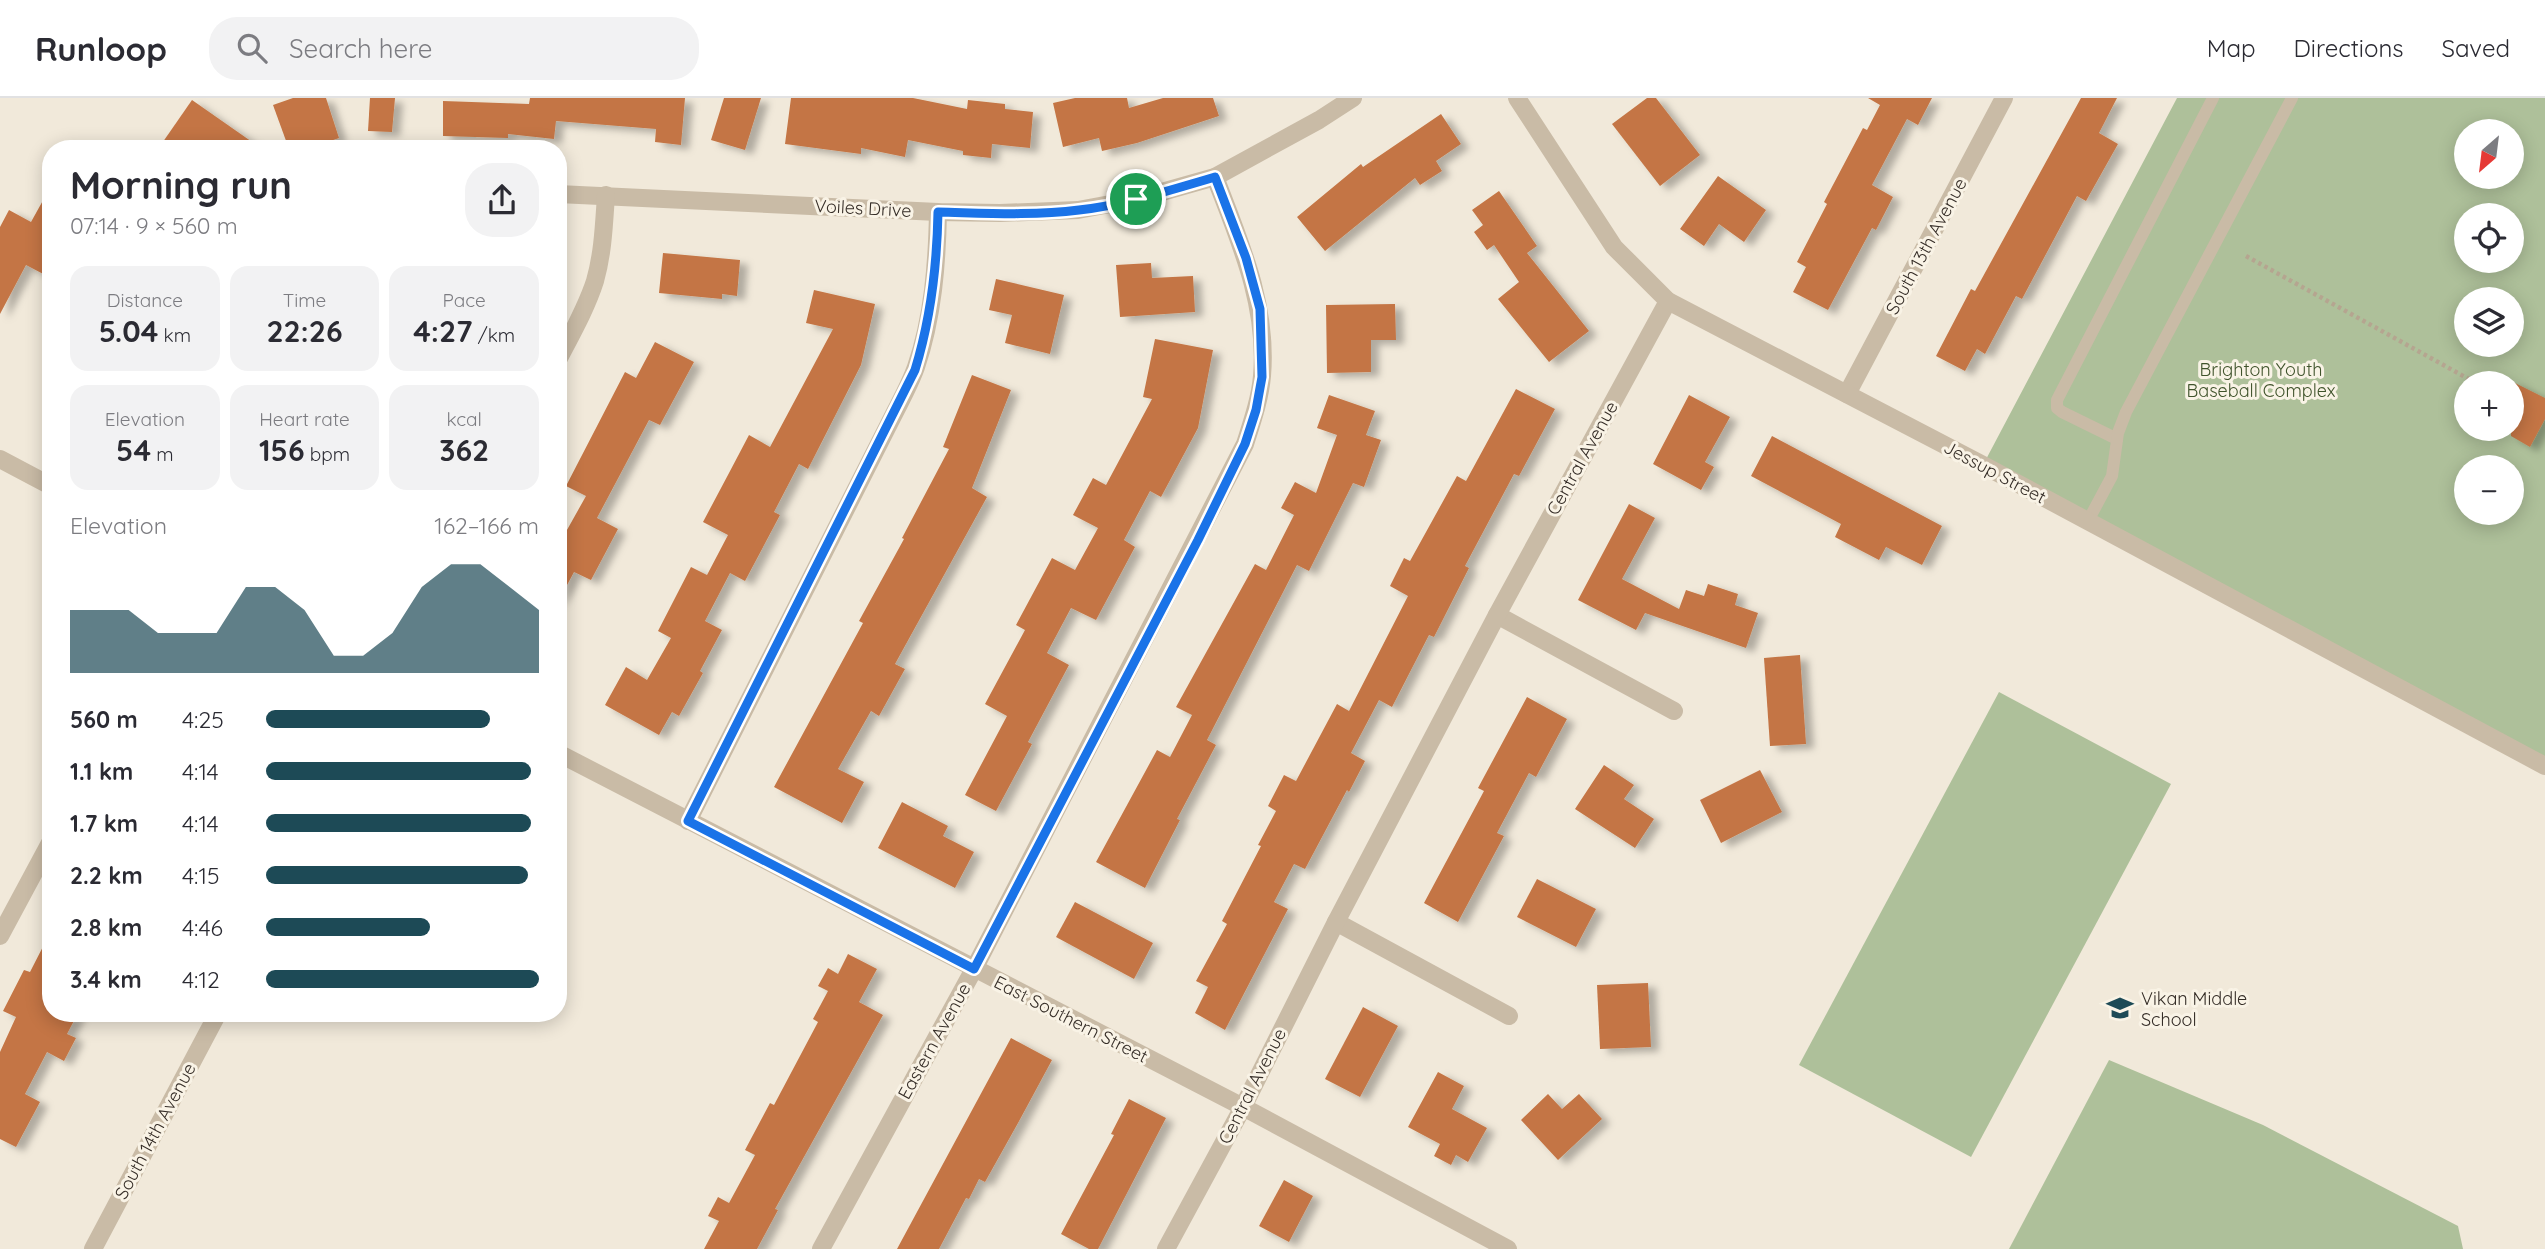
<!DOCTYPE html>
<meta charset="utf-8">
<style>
:root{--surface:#fff;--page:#f2f2f3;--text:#2b2b33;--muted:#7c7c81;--line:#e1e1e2;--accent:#1d4a56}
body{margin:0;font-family:Quicksand,sans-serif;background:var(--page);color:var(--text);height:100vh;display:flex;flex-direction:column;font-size:26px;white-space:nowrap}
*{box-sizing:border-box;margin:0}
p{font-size:23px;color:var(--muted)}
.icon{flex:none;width:38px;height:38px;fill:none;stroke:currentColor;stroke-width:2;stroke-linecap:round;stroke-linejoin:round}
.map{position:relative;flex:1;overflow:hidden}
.sheet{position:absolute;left:42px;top:42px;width:525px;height:882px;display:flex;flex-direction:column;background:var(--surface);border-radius:28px;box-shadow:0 4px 18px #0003}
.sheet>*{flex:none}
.needle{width:46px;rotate:208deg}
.buttons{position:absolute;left:2454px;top:21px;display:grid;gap:14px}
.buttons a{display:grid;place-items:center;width:70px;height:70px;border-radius:50%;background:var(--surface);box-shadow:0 4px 18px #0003;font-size:35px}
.pin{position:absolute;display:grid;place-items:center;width:60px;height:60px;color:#fff;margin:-30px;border:4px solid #fff;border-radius:50%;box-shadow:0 2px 7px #0007}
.round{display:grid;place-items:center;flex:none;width:74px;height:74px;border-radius:28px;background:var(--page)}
.headline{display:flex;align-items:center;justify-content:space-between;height:119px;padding:0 28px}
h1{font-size:38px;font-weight:700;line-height:52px}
.stats{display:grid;grid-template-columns:repeat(3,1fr);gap:10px;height:119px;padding:7px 28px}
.stats div{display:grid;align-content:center;border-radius:18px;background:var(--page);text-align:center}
.stats b{font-size:30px;font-weight:700}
.stats small{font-size:19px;font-weight:400}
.stats p{font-size:19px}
.chart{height:196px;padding:14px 28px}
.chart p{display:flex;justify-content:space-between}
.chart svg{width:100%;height:126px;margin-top:7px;fill:var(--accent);opacity:.7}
ul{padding:0 28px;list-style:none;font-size:23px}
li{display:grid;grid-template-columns:112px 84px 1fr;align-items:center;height:52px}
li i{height:18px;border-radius:9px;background:var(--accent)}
header{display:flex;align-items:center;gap:42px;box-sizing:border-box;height:98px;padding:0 35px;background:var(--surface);border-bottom:2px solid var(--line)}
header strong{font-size:33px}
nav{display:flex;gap:38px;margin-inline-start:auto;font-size:24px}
.search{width:490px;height:63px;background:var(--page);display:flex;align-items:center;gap:18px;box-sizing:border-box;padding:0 24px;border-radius:28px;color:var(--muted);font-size:26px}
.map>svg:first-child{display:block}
.green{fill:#aec09a;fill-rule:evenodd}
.building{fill:#c47544;filter:url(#shadow)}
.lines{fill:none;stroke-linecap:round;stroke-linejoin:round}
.path{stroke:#b5a590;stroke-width:4.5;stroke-dasharray:3.5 3.5;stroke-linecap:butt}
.service{stroke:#c9bba6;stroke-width:12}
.minor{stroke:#c9bba6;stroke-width:18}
.tertiary{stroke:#c9bba6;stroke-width:18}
.route-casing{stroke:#fff;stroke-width:14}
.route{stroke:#1a73e8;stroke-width:9}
.labels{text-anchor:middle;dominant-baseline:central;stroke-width:6;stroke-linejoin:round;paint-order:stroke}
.street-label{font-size:18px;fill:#352d27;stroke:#f9f3e6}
.park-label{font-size:18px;fill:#3f532b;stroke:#f9f3e6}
.poi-label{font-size:18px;fill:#352d27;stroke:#f9f3e6;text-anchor:start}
</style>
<header>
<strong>Runloop</strong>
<div class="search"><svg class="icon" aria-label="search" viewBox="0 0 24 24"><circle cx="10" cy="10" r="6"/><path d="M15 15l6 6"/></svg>Search here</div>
<nav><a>Map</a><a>Directions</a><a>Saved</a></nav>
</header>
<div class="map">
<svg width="2545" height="1151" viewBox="0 0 2545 1151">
<defs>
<filter id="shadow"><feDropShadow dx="8" dy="4.5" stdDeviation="3.5" flood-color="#0004"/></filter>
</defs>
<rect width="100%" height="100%" fill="#f1e9da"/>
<g class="green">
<path d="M 2177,0 L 2545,0 L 2545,668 L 1983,367 ZM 2466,33 L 2511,33 L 2511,79 L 2466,79 ZM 2466,117 L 2511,117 L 2511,163 L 2466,163 ZM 2466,201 L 2511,201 L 2511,247 L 2466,247 ZM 2466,285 L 2511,285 L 2511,331 L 2466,331 ZM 2466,369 L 2511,369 L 2511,415 L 2466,415 Z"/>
<path d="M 1999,594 L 2171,686 L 1971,1059 L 1799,967 Z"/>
<path d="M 2109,962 L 2263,1027 L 2458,1128 L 2463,1151 L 2009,1151 Z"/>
</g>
<g class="building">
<path d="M 293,0 L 326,0 L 339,40 L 307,51 L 289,51 L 273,7 Z"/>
<path d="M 370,0 L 395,0 L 392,34 L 368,33 Z"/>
<path d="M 530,0 L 685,0 L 681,47 L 655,44 L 656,31 L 556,23 L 554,41 L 508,36 L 508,40 L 443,38 L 443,3 L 529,6 Z"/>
<path d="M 724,0 L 761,0 L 745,52 L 711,42 Z"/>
<path d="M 791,0 L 913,0 L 967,11 L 968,2 L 1005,6 L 1005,11 L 1033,14 L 1030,50 L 992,46 L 991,60 L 963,57 L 963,53 L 908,42 L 905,59 L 861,50 L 861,56 L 785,46 Z"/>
<path d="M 1075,0 L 1127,0 L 1129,10 L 1163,0 L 1213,0 L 1219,18 L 1137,45 L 1102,53 L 1099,40 L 1063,49 L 1053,5 Z"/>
<path d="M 1647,0 L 1656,0 L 1700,57 L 1660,88 L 1612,26 Z"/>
<path d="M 1868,0 L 1932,0 L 1918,27 L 1907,21 L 1872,87 L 1893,99 L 1876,132 L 1872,130 L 1828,212 L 1793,194 L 1806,169 L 1797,164 L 1827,106 L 1824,104 L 1863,30 L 1867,32 L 1880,7 Z"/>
<path d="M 2081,0 L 2117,0 L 2099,35 L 2118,46 L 2086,103 L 2077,98 L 2022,201 L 2016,198 L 1985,256 L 1977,251 L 1965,273 L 1936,258 L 1971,191 L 1975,193 Z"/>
<path d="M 192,2 L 262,51 L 158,51 Z"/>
<path d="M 1441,16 L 1461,46 L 1436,63 L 1442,73 L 1420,87 L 1415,80 L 1325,153 L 1297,119 L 1361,66 L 1363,69 Z"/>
<path d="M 1718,78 L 1766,112 L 1744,144 L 1719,126 L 1704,148 L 1680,131 Z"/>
<path d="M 51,88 L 51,180 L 26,167 L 0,216 L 0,129 L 9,112 L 31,124 Z"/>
<path d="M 1499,93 L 1537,148 L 1527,155 L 1589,233 L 1549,264 L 1498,201 L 1519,184 L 1494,147 L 1487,152 L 1474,134 L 1483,127 L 1472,112 Z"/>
<path d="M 663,155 L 740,162 L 737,198 L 722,196 L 722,201 L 659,195 Z"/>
<path d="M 1151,165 L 1152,180 L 1193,178 L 1195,214 L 1120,219 L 1116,167 Z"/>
<path d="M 996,181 L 1064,197 L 1050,256 L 1005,245 L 1012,217 L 989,212 Z"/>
<path d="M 814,192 L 875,206 L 861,267 L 808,371 L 799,366 L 774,414 L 780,417 L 745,483 L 730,475 L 705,523 L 722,532 L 700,573 L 703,575 L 679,618 L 672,614 L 659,637 L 605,607 L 626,569 L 647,582 L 671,540 L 658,533 L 691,469 L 707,477 L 728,437 L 703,424 L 729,375 L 749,337 L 770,349 L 833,231 L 806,225 Z"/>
<path d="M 1395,206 L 1396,242 L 1371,242 L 1371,274 L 1327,275 L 1326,207 Z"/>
<path d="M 1155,241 L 1213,252 L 1198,330 L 1161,399 L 1150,393 L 1124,442 L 1135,449 L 1096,522 L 1071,510 L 1047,555 L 1069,567 L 1028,644 L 1032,646 L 996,713 L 965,697 L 1007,618 L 985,606 L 1025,532 L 1016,527 L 1052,460 L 1075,472 L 1098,430 L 1073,417 L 1093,380 L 1106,387 L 1152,301 L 1143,299 Z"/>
<path d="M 655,244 L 694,264 L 660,327 L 649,322 L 597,420 L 618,431 L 591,482 L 574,474 L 558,504 L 558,448 L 586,398 L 566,388 L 625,274 L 636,280 Z"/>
<path d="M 972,277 L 1011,292 L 972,390 L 987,399 L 895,566 L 905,571 L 879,618 L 871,613 L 838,671 L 864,684 L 842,725 L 774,689 L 863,525 L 859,523 L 904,441 L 902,440 L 949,351 L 943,349 Z"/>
<path d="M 2511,283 L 2545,300 L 2545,321 L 2530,349 L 2511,338 Z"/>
<path d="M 1516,291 L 1555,311 L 1519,378 L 1514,376 L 1465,468 L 1469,470 L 1434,539 L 1429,537 L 1392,609 L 1379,602 L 1351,655 L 1365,663 L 1349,694 L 1347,692 L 1305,771 L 1294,766 L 1274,804 L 1288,811 L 1225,932 L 1195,915 L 1208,889 L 1196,883 L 1227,826 L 1222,823 L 1261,748 L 1258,747 L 1276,713 L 1268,708 L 1284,677 L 1296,683 L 1337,606 L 1349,613 L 1408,498 L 1390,488 L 1404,460 L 1410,463 L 1457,378 L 1466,383 Z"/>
<path d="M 1329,297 L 1375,313 L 1366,337 L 1381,342 L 1364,389 L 1353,385 L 1309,473 L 1297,467 L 1207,642 L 1216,647 L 1177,721 L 1180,722 L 1145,790 L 1096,764 L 1157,652 L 1170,659 L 1192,617 L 1176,609 L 1255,466 L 1266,472 L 1294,417 L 1281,410 L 1295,384 L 1316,395 L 1337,337 L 1317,330 Z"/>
<path d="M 1689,297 L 1730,319 L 1705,364 L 1714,369 L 1701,392 L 1653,366 Z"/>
<path d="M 1772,338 L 1942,428 L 1922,467 L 1886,449 L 1879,462 L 1835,439 L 1841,426 L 1751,378 Z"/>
<path d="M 1629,406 L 1655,420 L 1622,481 L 1679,511 L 1686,492 L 1704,498 L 1708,486 L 1738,496 L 1735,507 L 1758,515 L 1746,550 L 1645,515 L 1636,532 L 1578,502 Z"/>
<path d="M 1800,557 L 1806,646 L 1770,648 L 1764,560 Z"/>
<path d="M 1527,599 L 1567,621 L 1536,679 L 1529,675 L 1497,735 L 1504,738 L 1458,824 L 1424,805 L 1484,693 L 1478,690 Z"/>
<path d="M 1604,667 L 1634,687 L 1624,701 L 1654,721 L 1635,750 L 1575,711 Z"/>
<path d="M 1760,672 L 1782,714 L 1721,745 L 1700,702 Z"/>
<path d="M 902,704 L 948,728 L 943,738 L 974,754 L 955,790 L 878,750 Z"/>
<path d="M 1537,781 L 1596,811 L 1576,849 L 1517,819 Z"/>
<path d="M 1075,804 L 1153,845 L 1134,881 L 1056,839 Z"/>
<path d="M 51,833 L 51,915 L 78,915 L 67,936 L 76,940 L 64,963 L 47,954 L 25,996 L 40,1004 L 16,1049 L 0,1041 L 0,954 L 16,919 L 3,913 L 24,872 L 30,874 Z"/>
<path d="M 848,856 L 877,871 L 859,904 L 883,917 L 775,1111 L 778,1112 L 757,1151 L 704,1151 L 719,1123 L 708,1118 L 718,1099 L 729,1105 L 755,1057 L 745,1052 L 770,1005 L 774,1007 L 818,924 L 813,921 L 828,893 L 818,888 L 828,870 L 838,876 Z"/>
<path d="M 1648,885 L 1651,949 L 1600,951 L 1597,887 Z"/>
<path d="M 1363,909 L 1398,928 L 1360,999 L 1325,981 Z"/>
<path d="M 1011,940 L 1052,962 L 1018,1025 L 985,1084 L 979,1081 L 969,1101 L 966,1100 L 939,1151 L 897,1151 Z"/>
<path d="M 1438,974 L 1464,988 L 1452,1011 L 1487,1030 L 1468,1064 L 1456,1057 L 1451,1067 L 1434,1058 L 1440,1046 L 1408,1029 Z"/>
<path d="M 1548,996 L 1562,1011 L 1579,996 L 1602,1021 L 1558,1062 L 1521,1022 Z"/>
<path d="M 1129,1001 L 1166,1020 L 1098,1151 L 1089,1151 L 1061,1136 L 1114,1037 L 1111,1036 Z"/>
<path d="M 1284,1082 L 1313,1098 L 1289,1144 L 1259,1128 Z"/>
</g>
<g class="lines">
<path class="path" d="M 2246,158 L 2476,285"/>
<g class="service">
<path d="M 2117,341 L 2062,314 L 2057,310 L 2057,302 L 2213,0"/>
<path d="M 2088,423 L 2112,378 L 2118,335 L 2126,314 L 2292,0"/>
</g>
<g class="minor">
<path d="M 558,96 L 938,114 L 1000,115 L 1078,112 L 1137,101 L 1215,79 L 1319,22 L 1353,0"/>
<path d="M 558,262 C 571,237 586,211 595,183 C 603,155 604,126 606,97"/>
<path d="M 1847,296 L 2004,0"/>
<path d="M 1497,517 L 1674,613"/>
<path d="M 688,723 L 893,318 C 901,302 910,286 916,269 C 933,219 937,166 938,114"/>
<path d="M 1336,824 L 1509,918"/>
<path d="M 0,838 L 51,743"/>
<path d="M 93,1151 L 218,915"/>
<path d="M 821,1151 L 974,871 L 1245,346 C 1252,324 1260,301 1262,278 C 1268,207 1240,144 1215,79"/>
<path d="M 1166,1151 L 1243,1009 L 1336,824 L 1497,517 L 1668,203"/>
</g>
<g class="tertiary">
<path d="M 1517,0 L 1614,149 L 1668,203 L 1983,367 L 2545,668"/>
<path d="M 0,361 L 51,388"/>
<path d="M 558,655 L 1243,1009 L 1508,1151"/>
</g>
</g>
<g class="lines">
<g class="route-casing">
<path id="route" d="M 1215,79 L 1246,160 L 1260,211 L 1262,279 L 1256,312 L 1245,346 L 1198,442 L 974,871 L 688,723 L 915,272 C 931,220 937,168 938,114 C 984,115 1032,118 1079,112 C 1125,107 1170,92 1215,79 Z"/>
</g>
<use href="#route" class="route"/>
</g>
<defs>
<g id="school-bare" transform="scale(2.1)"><path d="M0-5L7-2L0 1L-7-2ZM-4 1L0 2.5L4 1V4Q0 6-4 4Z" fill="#1d4a56" stroke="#f9f3e6" stroke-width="2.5" paint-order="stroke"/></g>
</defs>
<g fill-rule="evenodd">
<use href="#school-bare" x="2120" y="910"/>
</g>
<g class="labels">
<g class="street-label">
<text transform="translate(863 110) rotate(3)">Voiles Drive</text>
<text transform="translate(1926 148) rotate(-62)">South 13th Avenue</text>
<text transform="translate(1582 360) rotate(-61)">Central Avenue</text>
<text transform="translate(1995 374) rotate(28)">Jessup Street</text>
<text transform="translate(1071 921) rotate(27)">East Southern Street</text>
<text transform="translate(934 943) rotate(-61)">Eastern Avenue</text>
<text transform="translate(1252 988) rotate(-63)">Central Avenue</text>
<text transform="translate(155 1033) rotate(-62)">South 14th Avenue</text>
</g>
<g class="park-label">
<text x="2261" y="271">Brighton Youth<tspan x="2261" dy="21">Baseball Complex</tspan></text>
</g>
<g class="poi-label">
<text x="2141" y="900">Vikan Middle<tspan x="2141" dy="21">School</tspan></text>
</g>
</g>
</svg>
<div class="buttons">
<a><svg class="needle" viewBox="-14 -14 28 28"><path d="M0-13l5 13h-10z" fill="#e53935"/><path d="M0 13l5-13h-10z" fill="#7c7c81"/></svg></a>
<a><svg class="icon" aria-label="locate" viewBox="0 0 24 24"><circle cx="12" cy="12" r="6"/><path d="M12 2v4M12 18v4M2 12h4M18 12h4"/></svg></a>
<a><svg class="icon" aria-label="layers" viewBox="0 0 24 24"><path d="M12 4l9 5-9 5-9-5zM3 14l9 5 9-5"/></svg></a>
<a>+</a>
<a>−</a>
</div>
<div class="pin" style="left:1136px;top:101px;background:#1e9e55"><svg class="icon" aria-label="arrive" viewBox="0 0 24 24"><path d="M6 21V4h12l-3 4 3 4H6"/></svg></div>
<section class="sheet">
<div class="headline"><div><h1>Morning run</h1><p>07:14 · 9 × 560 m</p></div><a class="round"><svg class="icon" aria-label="share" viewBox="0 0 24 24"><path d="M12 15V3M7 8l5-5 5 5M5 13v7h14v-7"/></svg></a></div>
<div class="stats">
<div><p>Distance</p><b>5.04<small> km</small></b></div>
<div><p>Time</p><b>22:26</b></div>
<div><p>Pace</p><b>4:27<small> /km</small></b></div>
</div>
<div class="stats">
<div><p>Elevation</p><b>54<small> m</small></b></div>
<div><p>Heart rate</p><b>156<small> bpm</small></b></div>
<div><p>kcal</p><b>362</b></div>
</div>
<div class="chart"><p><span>Elevation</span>162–166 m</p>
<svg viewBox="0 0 160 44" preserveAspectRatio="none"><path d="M0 44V22L10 22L20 22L30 30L40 30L50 30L60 14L70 14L80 22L90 38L100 38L110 30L120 14L130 6L140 6L150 14L160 22V44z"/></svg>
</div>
<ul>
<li><b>560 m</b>4:25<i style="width:82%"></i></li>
<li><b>1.1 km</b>4:14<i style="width:97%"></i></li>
<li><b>1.7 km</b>4:14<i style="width:97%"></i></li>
<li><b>2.2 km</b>4:15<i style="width:96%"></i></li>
<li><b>2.8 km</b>4:46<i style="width:60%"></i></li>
<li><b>3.4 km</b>4:12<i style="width:100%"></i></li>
</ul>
</section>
</div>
